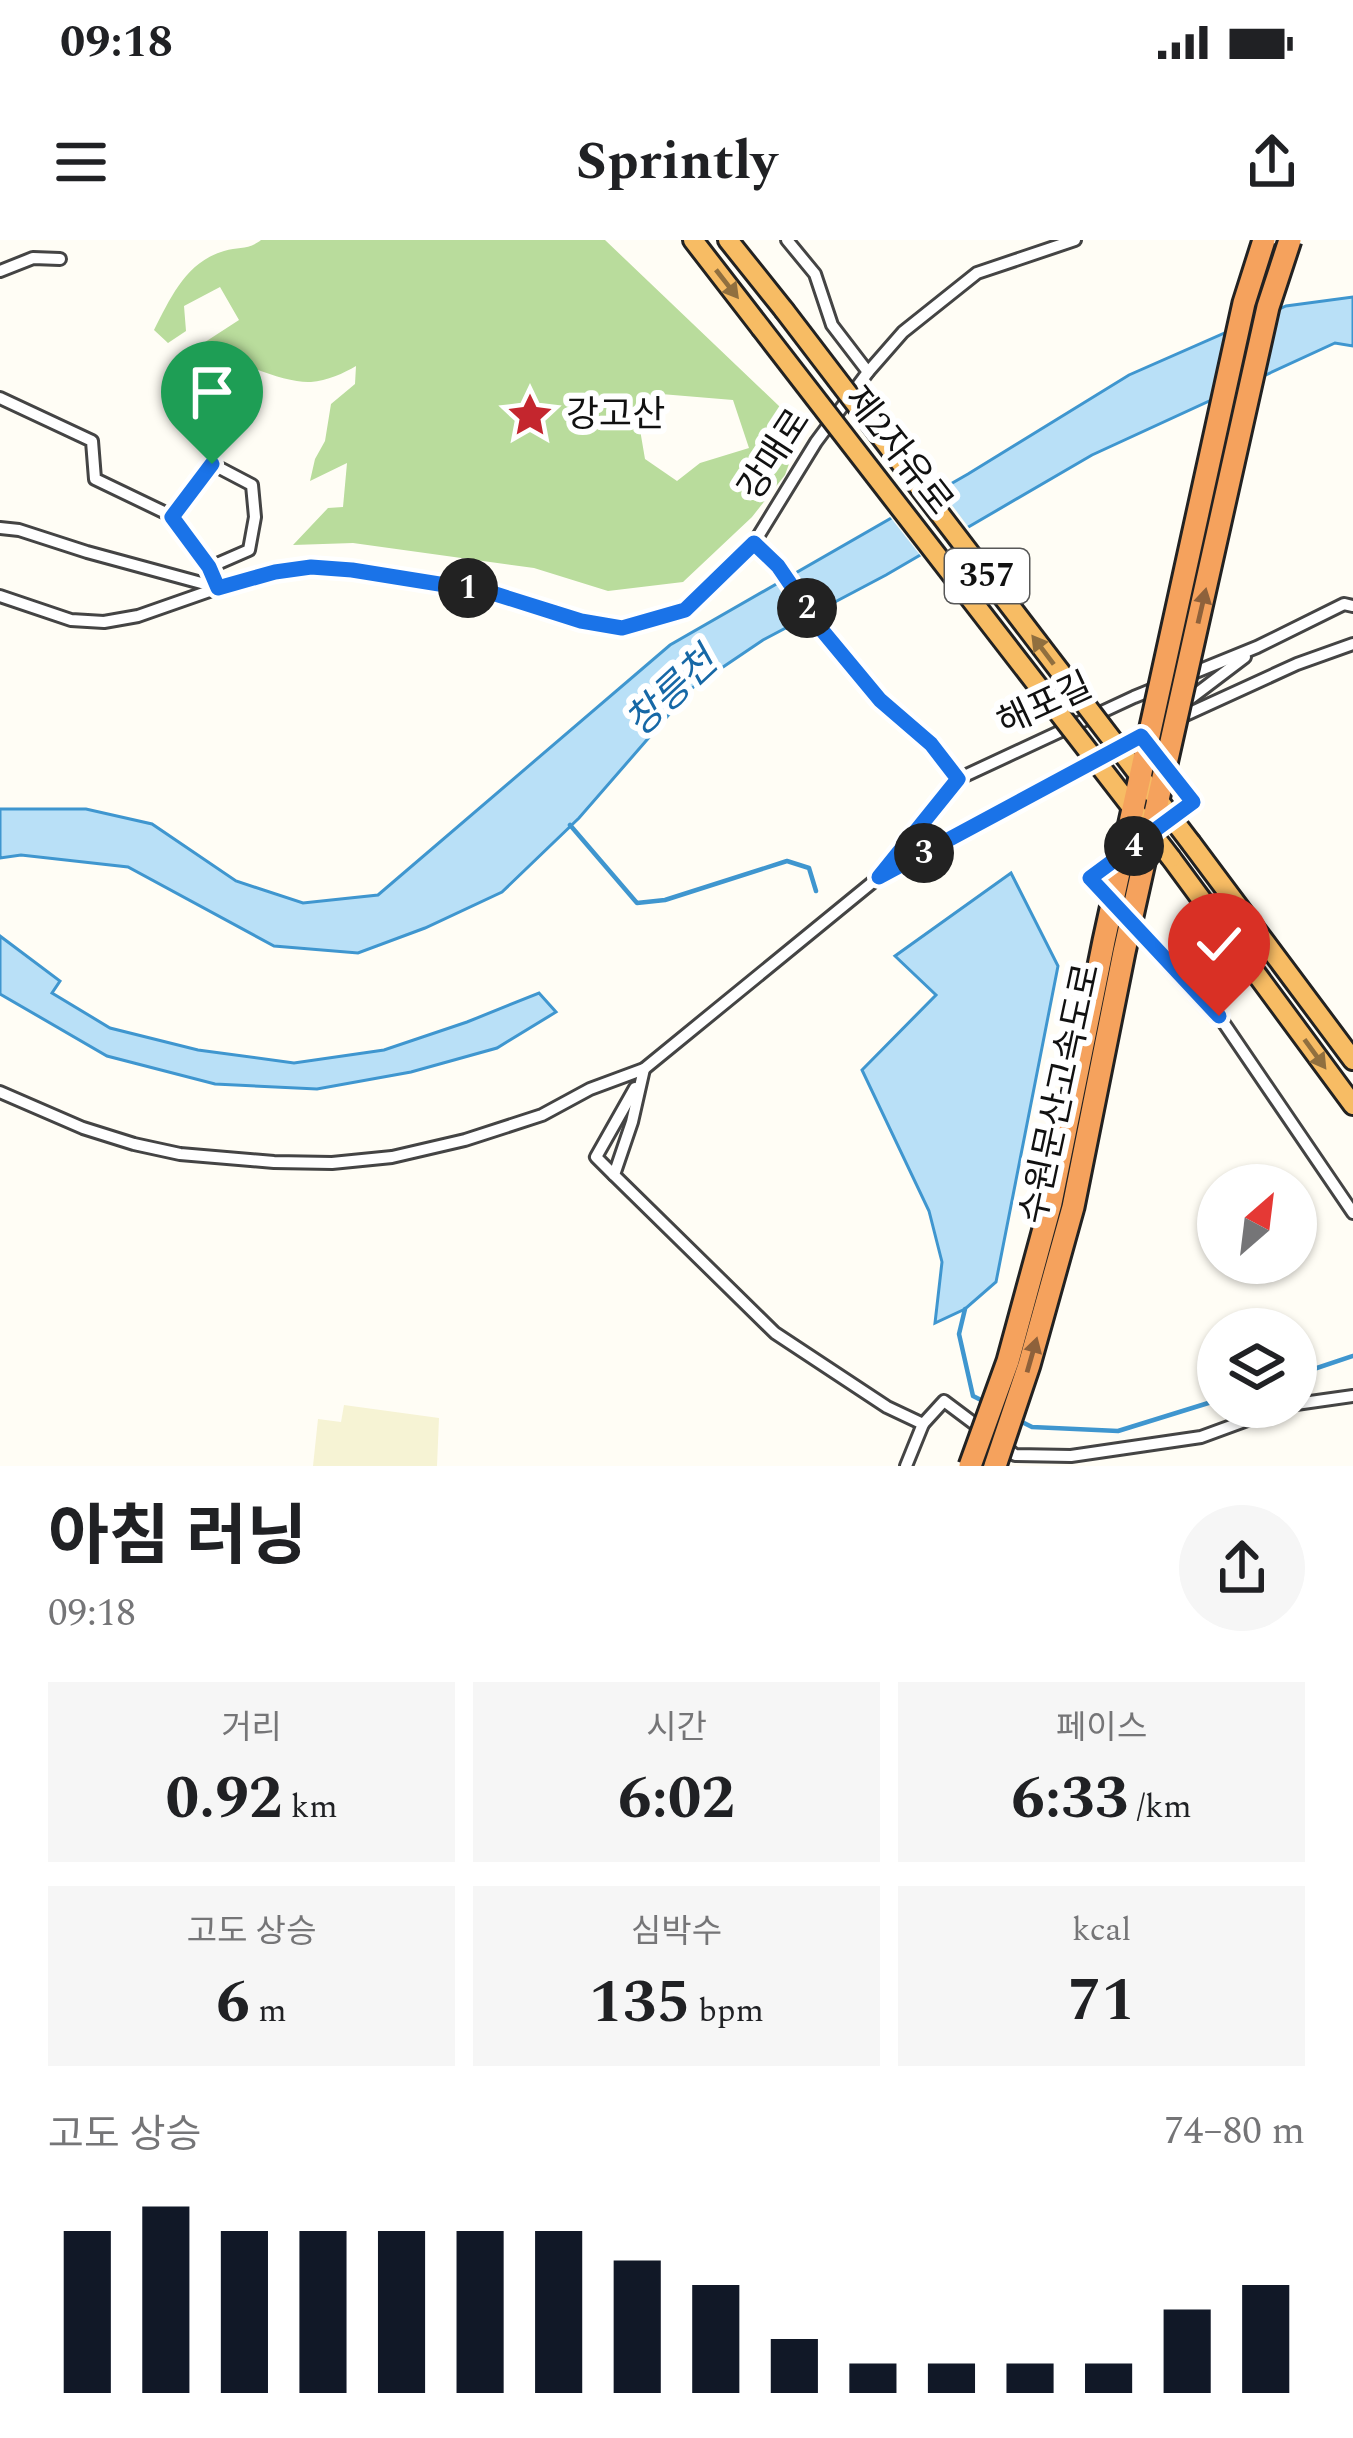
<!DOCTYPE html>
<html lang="ko">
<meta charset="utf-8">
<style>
:root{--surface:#fff;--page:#f6f6f6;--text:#202124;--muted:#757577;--accent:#111827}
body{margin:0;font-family:Spectral,"Noto Sans KR",serif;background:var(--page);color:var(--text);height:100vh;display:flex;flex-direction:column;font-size:45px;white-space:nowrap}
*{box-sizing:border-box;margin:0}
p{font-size:39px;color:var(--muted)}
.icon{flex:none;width:66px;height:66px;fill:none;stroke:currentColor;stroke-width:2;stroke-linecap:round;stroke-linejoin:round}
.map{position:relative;height:1226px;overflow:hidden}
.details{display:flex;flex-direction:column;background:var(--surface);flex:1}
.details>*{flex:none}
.needle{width:78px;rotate:28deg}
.buttons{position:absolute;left:1197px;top:924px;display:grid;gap:24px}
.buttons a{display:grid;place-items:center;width:120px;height:120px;border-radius:50%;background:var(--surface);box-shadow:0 3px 9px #0004;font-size:60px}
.pin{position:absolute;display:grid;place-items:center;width:102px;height:102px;color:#fff;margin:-123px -51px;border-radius:50% 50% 50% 0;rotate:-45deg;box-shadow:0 0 12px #0007}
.pin .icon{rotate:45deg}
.km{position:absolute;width:60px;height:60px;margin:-30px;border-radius:50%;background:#222;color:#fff;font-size:33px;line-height:60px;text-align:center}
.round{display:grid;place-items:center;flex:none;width:126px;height:126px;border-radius:63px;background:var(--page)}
.overview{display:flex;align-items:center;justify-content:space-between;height:204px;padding:0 48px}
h1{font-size:66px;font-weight:700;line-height:90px}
.metrics{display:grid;grid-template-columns:repeat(3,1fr);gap:18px;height:204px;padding:12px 48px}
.metrics div{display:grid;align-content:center;border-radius:0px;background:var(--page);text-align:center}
.metrics b{font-size:60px;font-weight:700}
.metrics small{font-size:33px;font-weight:400}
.metrics p{font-size:33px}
.chart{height:336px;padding:24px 48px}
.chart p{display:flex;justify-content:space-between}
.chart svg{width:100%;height:216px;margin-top:12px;stroke:var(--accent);stroke-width:6}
.status{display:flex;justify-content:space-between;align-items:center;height:84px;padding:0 60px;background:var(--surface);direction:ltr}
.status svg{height:33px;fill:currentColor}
header{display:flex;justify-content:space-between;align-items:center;height:156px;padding:0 48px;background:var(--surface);font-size:54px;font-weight:700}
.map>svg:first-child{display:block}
.farmland{fill:#f6f3d4}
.forest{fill:#b9dc9c;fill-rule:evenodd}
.water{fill:#b9e0f7;stroke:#3f96cf;stroke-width:3}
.pier{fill:#fffdf5}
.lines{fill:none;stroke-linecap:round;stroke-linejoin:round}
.stream{stroke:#3f96cf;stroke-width:4.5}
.minor-casing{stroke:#444;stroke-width:16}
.trunk-casing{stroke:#222;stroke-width:24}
.minor{stroke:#fff;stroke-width:10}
.trunk{stroke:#f7bc64;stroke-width:18}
.trunk-bridge-casing{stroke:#222;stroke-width:24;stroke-linecap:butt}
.motorway-bridge-casing{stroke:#222;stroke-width:27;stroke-linecap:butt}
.trunk-bridge{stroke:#f7bc64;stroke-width:18}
.motorway-bridge{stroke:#f5a25d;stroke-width:21}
.oneway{fill:#906f3f}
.oneway2{fill:#8e613b}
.route-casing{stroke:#fff;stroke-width:24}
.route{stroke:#1a73e8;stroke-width:15}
.labels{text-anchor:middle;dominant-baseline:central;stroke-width:12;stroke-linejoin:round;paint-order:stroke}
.shield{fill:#fff;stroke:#585858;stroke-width:3}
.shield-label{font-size:33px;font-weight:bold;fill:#111}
.poi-label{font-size:36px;fill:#111;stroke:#fff;text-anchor:start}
.street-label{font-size:36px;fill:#111;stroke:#fff}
.water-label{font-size:39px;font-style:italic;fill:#1768a6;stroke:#fff}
</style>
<div class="status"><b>09:18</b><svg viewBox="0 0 49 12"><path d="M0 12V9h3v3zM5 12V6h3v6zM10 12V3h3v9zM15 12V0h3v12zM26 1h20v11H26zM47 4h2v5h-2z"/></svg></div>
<header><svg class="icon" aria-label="menu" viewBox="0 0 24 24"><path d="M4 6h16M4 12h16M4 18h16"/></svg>Sprintly<svg class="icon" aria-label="share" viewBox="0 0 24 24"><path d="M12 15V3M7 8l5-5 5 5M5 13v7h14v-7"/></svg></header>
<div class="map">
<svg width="1353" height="1226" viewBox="0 0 1353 1226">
<rect width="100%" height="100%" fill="#fffdf5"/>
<path class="farmland" d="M 344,1165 L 439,1178 L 437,1226 L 313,1226 L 318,1179 L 341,1182 Z"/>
<path class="forest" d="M 261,0 L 605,0 L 802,188 L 785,235 L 752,277 L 683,342 L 608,351 L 534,328 L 353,303 L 293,305 L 328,268 L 343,267 L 347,223 L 310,241 L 315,219 L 325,201 L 331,164 L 355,144 L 356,126 C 344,133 327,141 311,142 C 285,144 225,118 202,104 L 239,80 L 220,47 L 184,66 L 186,91 L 168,103 L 154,90 C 171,57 186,22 224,11 C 239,6 247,11 261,0 ZM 661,154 L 733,160 L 749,208 L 700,223 L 677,241 L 645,219 L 638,178 Z"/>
<g class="water">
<path d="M 1353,57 L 1353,106 L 1335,103 L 1092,215 L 886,335 L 763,400 L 692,448 L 579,578 L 502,652 L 425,688 L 358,713 L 274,706 L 128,627 L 21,615 L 0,618 L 0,569 L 86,569 L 152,584 L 236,641 L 303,663 L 378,655 L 670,405 L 968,234 L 1129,135 L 1286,66 Z"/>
<path d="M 1011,633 L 1058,726 L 996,1042 L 965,1069 L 935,1083 L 942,1022 L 929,971 L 862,830 L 936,755 L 895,716 Z"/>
<path d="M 0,696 L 60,741 L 52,753 L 110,788 L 198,810 L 294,823 L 384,810 L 467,782 L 539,753 L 556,772 L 497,808 L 411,832 L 317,849 L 215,844 L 107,816 L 0,754 Z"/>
</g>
<path class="pier" d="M 937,245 L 972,292 L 924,320 L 887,273 Z"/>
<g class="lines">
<g class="stream">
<path d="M 570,585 L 637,663 L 665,660 L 787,621 L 809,628 L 816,651"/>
<path d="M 965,1069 L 959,1094 L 973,1156 L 983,1161"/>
<path d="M 1296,1135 L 1353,1116"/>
<path d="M 1020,1181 L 1032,1187 L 1118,1191 L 1218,1160"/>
</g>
<g class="minor-casing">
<g id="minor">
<path d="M 787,0 L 815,34 L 832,85 L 868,132"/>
<path d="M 0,31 L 33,18 L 60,19"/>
<path d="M 0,158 L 92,201 L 95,239 L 172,276 L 210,327 L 218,348"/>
<path d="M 172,276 L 212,224 L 252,245 L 255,277 L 249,310 L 210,327"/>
<path d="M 0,288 L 19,290 L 87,312 L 216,347"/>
<path d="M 754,303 L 778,326 L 821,389 L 879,461 L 931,504 L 958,539"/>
<path d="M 0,356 L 71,380 L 104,382 L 138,376 L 218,348 L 275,332 L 311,327 L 353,330 L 489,352 L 581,381 L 623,388 L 685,370 L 754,303 L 816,202 L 868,132 L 903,92 L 977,33 L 1075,0"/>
<path d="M 1183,464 L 1245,417"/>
<path d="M 1179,478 L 1297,424 L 1353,404"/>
<path d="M 1167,530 L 1193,562 L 1169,580"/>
<path d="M 887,633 L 1151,491"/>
<path d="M 1113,662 L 1090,637 L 1149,594"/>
<path d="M 1130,680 L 1219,776 L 1353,973"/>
<path d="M 644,829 L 632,882 L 614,935 L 775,1093 L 887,1167 L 923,1184 L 944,1161 L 984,1191"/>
<path d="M 0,852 L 83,888 L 134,904 L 180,914 L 274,922 L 332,923 L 392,917 L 465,900 L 542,875 L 590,849 L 644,829 L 879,637 L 958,539 L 1134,457 L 1257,407 L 1344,364 L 1353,366"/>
<path d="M 614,935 L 596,917 L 635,848"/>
<path d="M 1296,1164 L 1353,1156"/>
<path d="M 1004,1206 L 1015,1215 L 1071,1216 L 1201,1197 L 1283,1167"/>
<path d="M 906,1226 L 923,1184"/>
</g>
</g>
<g class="trunk-casing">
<g id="trunk">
<path d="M 693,0 L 761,88"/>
<path d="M 728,0 L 784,70"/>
<path d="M 1191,603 L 1353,820"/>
<path d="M 1171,618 L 1353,865"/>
</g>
</g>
<use href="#minor" class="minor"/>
<use href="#trunk" class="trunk"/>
<g class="trunk-bridge-casing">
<g id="trunk-bridge">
<path d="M 784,70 L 1191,603"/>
<path d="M 761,88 L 1171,618"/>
</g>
</g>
<g class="motorway-bridge-casing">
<g id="motorway-bridge">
<path d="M 970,1226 L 1008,1121 L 1051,963 L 1104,701 L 1244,63 L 1264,0"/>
<path d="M 995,1226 L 1029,1125 L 1073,967 L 1124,712 L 1268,67 L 1290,0"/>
</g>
</g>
<use href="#trunk-bridge" class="trunk-bridge"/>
<use href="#motorway-bridge" class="motorway-bridge"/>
</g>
<defs><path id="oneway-solid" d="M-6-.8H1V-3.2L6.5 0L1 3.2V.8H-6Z" transform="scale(3)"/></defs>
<g class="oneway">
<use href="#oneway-solid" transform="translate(727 44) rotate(52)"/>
<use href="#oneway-solid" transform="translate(1043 410) rotate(-127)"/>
<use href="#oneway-solid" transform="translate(1315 814) rotate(54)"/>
</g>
<g class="oneway2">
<use href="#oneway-solid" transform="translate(1202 366) rotate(-77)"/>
<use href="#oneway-solid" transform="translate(1032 1115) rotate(-74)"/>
</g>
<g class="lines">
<g class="route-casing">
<path id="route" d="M 212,224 L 172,277 L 209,327 L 218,348 L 275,332 L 311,327 L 352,330 L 489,352 L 581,381 L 622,388 L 685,370 L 754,303 L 778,326 L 821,389 L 880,460 L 931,504 L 958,539 L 879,637 L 1141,496 L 1193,562 L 1090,638 L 1219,776"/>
</g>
<use href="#route" class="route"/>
</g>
<defs>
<g id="sight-bare" transform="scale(3.6)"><path d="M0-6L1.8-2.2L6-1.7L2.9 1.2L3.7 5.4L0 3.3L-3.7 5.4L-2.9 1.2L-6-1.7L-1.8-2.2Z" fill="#c4262e" stroke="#fff" stroke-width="2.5" paint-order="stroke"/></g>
</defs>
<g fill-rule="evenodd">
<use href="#sight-bare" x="530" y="175"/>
</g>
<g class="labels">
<rect class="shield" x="945" y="309" width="84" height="54" rx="9"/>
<g class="shield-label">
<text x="987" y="336">357</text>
</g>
<g class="poi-label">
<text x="566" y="175">강고산</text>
</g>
<g class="street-label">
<text transform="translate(898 211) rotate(52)">제2자유로</text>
<text transform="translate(775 215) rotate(-57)">강매로</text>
<text transform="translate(1045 465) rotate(-25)">해포길</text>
<text transform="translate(1061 854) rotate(-78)">수원문산고속도로</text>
</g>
<g class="water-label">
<text transform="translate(672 453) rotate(-43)">창릉천</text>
</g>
</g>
</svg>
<div class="buttons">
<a><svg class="needle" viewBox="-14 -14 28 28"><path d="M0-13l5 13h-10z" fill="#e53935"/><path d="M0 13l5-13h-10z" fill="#757577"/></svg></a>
<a><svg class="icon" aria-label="layers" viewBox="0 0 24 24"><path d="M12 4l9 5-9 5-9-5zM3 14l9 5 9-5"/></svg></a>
</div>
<div class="pin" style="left:212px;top:224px;background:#1e9e55"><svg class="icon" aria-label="arrive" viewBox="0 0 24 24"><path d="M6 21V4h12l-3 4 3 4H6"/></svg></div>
<div class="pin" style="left:1219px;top:776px;background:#d93025"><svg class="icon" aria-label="check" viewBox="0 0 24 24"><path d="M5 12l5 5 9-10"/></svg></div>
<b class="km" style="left:468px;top:348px">1</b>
<b class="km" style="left:807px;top:368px">2</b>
<b class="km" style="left:924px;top:613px">3</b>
<b class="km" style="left:1134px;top:606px">4</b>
</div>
<section class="details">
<div class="overview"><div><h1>아침 러닝</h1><p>09:18</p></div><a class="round"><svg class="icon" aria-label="share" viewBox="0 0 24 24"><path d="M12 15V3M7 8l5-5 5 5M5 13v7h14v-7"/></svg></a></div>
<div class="metrics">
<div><p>거리</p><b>0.92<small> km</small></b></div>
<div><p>시간</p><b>6:02</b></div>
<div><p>페이스</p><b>6:33<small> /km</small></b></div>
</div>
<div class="metrics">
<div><p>고도 상승</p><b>6<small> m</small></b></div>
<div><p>심박수</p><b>135<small> bpm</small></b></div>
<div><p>kcal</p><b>71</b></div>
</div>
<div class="chart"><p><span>고도 상승</span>74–80 m</p>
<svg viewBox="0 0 160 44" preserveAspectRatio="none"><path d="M5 44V11M15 44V6M25 44V11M35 44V11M45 44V11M55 44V11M65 44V11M75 44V17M85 44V22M95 44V33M105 44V38M115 44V38M125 44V38M135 44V38M145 44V27M155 44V22"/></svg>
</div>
</section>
